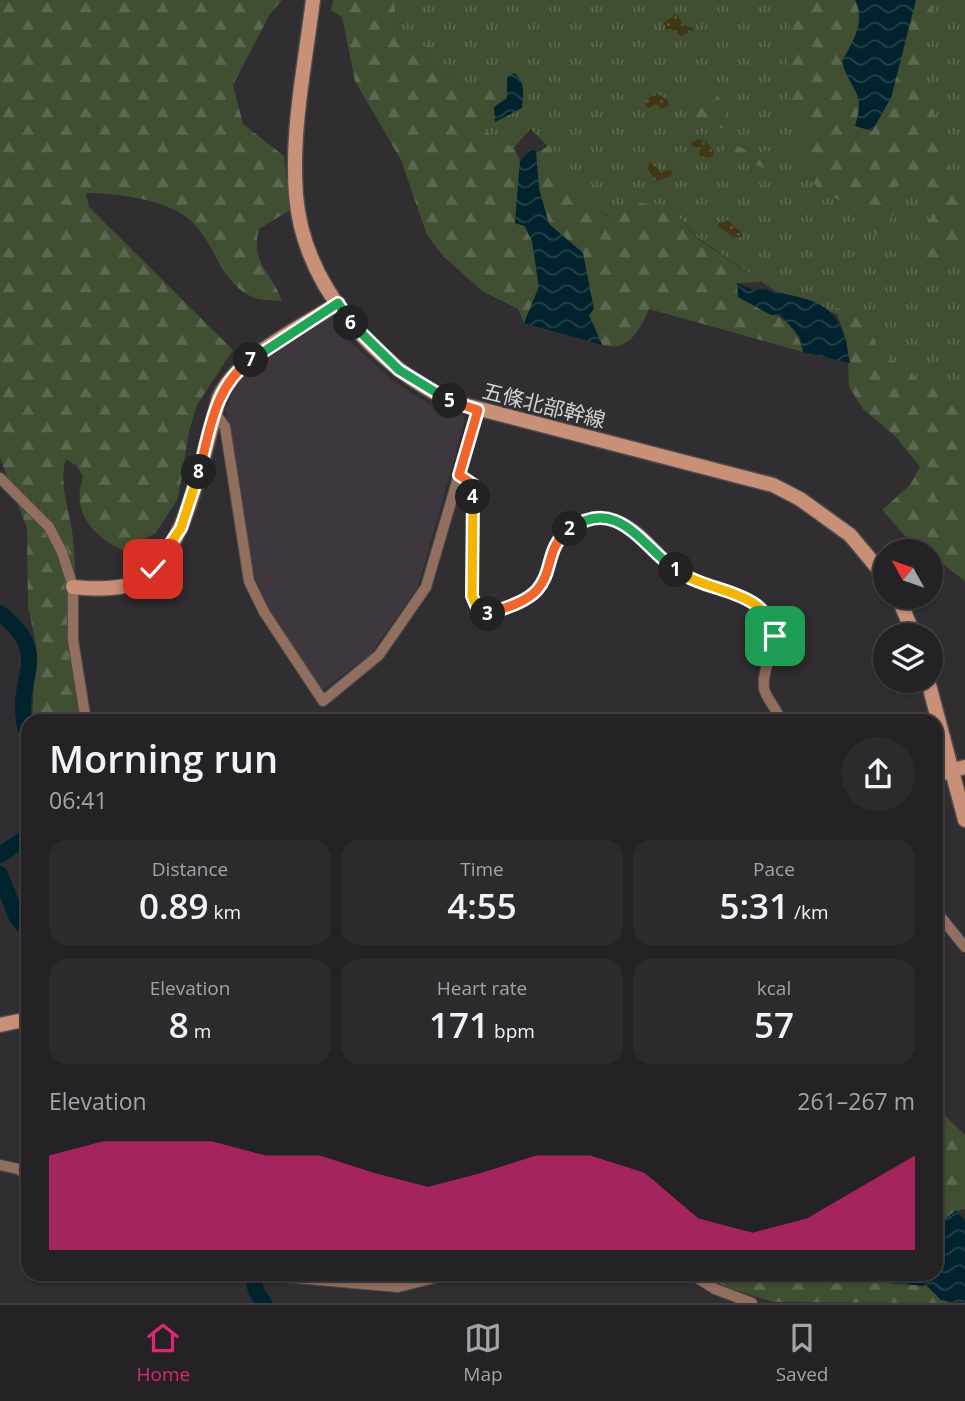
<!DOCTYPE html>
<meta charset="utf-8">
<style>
:root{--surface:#252225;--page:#2d2a2d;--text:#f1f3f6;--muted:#a3a4a7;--line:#423f42;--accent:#db2777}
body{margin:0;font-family:"Open Sans","Noto Sans JP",sans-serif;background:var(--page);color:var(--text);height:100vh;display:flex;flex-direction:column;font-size:26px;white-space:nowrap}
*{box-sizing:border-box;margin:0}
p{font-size:23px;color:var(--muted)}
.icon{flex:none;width:38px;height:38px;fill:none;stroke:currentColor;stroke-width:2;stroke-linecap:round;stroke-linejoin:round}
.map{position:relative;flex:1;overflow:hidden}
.sheet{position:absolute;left:21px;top:714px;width:922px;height:567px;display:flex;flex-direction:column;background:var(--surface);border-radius:21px;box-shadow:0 2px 5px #0004,0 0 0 2px var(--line)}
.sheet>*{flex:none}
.needle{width:46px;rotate:310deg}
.controls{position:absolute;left:873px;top:539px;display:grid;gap:14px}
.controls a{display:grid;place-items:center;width:70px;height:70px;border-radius:50%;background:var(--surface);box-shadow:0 2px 5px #0004,0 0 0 2px var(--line);font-size:35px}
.pin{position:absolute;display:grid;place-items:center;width:60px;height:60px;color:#fff;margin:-30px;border-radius:14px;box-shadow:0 4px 10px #0006}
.km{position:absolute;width:35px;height:35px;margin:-18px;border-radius:50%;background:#222;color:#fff;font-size:19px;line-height:35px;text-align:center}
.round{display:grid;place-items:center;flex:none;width:74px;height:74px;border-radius:37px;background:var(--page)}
.headline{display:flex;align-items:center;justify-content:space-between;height:119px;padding:0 28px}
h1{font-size:38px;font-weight:600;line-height:52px}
.figures{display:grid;grid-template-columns:repeat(3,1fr);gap:10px;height:119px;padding:7px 28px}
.figures div{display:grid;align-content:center;border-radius:18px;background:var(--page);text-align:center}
.figures b{font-size:35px;font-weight:600}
.figures small{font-size:19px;font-weight:400}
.figures p{font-size:19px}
.chart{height:196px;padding:14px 28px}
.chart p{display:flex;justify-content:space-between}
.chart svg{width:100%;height:126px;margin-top:7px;fill:var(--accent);opacity:.7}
.menu{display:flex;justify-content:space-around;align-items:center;height:98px;border-top:2px solid var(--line);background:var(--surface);font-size:19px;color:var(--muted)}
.menu a{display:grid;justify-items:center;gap:4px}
.menu .current{color:var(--accent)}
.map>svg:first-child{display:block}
.built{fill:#3f373e}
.grass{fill:url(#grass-tufts)}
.forest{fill:url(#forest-firs)}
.sand{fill:url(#sand-dots)}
.water{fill:url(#water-waves)}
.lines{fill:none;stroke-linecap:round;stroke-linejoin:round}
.river{stroke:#01232e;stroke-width:16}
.street-casing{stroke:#4e4b4e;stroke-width:12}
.secondary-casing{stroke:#4e4b4e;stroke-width:17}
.street{stroke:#916e5e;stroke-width:10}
.secondary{stroke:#c89077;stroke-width:14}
.split-1-casing{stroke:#fff;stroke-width:14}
.split-2-casing{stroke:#fff;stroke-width:14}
.split-3-casing{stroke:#fff;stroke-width:14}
.split-4-casing{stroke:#fff;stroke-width:14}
.split-5-casing{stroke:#fff;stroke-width:14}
.split-6-casing{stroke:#fff;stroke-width:14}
.split-7-casing{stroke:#fff;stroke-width:14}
.split-8-casing{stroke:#fff;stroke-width:14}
.split-9-casing{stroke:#fff;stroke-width:14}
.split-1{stroke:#f5b400;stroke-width:9}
.split-2{stroke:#22a559;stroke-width:9}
.split-3{stroke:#f0652b;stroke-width:9}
.split-4{stroke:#f5b400;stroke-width:9}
.split-5{stroke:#f0652b;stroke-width:9}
.split-6{stroke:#22a559;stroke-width:9}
.split-7{stroke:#22a559;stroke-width:9}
.split-8{stroke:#f0652b;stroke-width:9}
.split-9{stroke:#f5b400;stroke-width:9}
.labels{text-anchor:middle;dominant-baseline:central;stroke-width:5;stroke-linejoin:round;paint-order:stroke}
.street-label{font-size:21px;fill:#d2d1d2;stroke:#312e31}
</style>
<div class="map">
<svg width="965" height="1303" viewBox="0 0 965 1303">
<defs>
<pattern id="grass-tufts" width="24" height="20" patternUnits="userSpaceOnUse" patternTransform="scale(1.75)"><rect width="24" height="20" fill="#404f32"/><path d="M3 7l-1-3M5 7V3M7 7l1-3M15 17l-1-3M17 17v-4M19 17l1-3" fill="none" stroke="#5b674f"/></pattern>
<pattern id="forest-firs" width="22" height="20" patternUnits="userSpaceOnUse" patternTransform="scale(1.75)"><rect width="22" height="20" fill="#404f32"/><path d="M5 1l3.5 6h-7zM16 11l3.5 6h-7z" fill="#5b674f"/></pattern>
<pattern id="sand-dots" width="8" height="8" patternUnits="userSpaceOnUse" patternTransform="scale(1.75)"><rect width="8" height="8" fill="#3f3716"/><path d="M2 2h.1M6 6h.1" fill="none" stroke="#5a5337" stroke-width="1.8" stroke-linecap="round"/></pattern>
<pattern id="water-waves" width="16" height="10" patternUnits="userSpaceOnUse" patternTransform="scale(1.75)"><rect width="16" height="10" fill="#01232e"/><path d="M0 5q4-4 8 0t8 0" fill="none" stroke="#25424b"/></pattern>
</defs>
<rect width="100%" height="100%" fill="#312e31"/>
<path class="built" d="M 331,316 L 348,340 L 395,382 L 428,404 L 463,416 L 465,420 L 418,587 L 369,656 L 322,690 L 265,603 L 251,565 L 226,409 L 232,390 L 248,371 Z"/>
<path class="grass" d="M 394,0 L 965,0 L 965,414 L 875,370 L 849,317 L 793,303 L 699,239 L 669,206 L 610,217 C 591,203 568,189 557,168 C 545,145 552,148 530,129 L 514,148 L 482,130 L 487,112 L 471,86 L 428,67 L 433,46 L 399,46 Z"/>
<g class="forest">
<path d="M 0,0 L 282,0 L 270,14 L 233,85 L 243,124 L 284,156 L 290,210 L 259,229 C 250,264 272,272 282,301 C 274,300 262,301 255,298 C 221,286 215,242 190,220 C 167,199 115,193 86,193 L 89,207 L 233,350 L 197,405 L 189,431 L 178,498 L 156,533 L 122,550 C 92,535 71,512 83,477 L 77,466 L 66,459 C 58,484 70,511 73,538 C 79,599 74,660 82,721 L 32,721 L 36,644 L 28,606 L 27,528 L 0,458 Z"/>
<path d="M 333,0 L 394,0 L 399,46 L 433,46 L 428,67 L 471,86 L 478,81 L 504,85 L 501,104 L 487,112 L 482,130 L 514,148 L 520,161 L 515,223 L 524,226 L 532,241 L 539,287 L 524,323 L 518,309 L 482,291 L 443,256 L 427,235 L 401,160 L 355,81 L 342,17 L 331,10 Z"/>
<path d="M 779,0 L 855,0 C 866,21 853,42 842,61 L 846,76 L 856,87 L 861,109 L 872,131 L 891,98 L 916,0 L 931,0 L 932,20 L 919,47 L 921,75 L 948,152 L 949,172 L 965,204 L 965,236 L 945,244 L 950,262 L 940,276 L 928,271 L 916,241 L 935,211 L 910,179 L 894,189 L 907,197 L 878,235 L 862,225 L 864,213 L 818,189 L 794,152 L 809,140 L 788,95 L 792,78 L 785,54 L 791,20 Z"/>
<path d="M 715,87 L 721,103 L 726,105 L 724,128 L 684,124 L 683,119 L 692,113 L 688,104 L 690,97 Z"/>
<path d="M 731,143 L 762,157 L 764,151 L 779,152 L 777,166 L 766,169 L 722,151 Z"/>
<path d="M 550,145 L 558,169 L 574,173 L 576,191 L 609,217 L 626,201 L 669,206 L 699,240 L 762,282 L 738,283 L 738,297 C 767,309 796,318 803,352 L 649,309 C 640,330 628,353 602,345 L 589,315 L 583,253 L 549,224 L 539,189 L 536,153 Z"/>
<path d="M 835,308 L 855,312 L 866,318 L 880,355 L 909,368 L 920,385 L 965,396 L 965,581 L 931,555 L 931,551 C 913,550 894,522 882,510 L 910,485 L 920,467 L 895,436 L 863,409 L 849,387 L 847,342 Z"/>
<path d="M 936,1107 L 965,1135 L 965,1209 L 956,1211 L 936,1227 Z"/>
<path d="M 702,1274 L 884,1274 L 890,1283 L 927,1286 L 948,1303 L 773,1302 L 726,1287 Z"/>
</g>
<g class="sand">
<path d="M 674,15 L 678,15 L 683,25 L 693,28 L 692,32 L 681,36 L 671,29 L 666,29 L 664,23 Z"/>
<path d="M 656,93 L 668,100 L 668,106 L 662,109 L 655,104 L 649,108 L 645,106 L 646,101 Z"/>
<path d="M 698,139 L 707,142 L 714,152 L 712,157 L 703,158 L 699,154 L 701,147 L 692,147 L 692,142 Z"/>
<path d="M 650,161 L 660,171 L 671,170 L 673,175 L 657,181 L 647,170 Z"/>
<path d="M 727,220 L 743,234 L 742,237 L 733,237 L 719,227 L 719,223 Z"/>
</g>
<g class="water">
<path d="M 855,0 L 916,0 L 891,98 L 872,131 L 855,126 C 867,90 849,91 842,61 C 853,42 866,21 855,0 Z"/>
<path d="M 514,73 C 526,82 523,94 522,108 L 495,122 L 494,107 L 507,98 L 507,77 Z"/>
<path d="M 531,149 L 536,152 L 539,189 L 549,224 L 583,253 L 594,309 L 589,315 L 602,345 L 524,323 L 539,287 L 532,241 L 525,226 L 515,223 L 520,161 Z"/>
<path d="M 737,283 L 756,291 L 763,289 C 818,302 841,299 850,363 L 803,352 L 800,337 L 780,314 L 771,315 L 738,297 Z"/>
<path d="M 956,1210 L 965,1221 L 965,1303 L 941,1300 L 927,1286 L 890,1283 L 884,1274 L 936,1274 L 936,1227 Z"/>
</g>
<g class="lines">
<g class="river">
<path d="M 0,613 C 58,659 8,678 28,737"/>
<path d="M 0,855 L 28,836"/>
<path d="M 0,874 L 17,918 L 28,931"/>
<path d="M 251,1274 L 257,1293 L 264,1303"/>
</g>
<g class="street-casing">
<g id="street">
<path d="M 215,413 L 225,427 L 249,581 L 264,612 L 323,701 L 379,655 L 426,587 L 478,410"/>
<path d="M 459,475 L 474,485 L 472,596 L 479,613 L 485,615 C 502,609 525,604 537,590 C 557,568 544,541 577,524 C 590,518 605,517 618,521 C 646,530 663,564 688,578 C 715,592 756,590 771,621 C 782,644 761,665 764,688 C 766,700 778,708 780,721"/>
<path d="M 0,478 L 49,527 L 62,552 L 73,587 L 73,640 L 86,721"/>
<path d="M 936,911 L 965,947"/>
<path d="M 0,1165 L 18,1169 L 28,1176"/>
<path d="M 250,1274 L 398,1287 L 450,1274"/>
<path d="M 562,1274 L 573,1274"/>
<path d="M 691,1274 L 715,1289 L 752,1303"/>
</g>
</g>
<g class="secondary-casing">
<g id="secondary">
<path d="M 313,0 C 305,64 291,131 296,195 C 303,284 374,366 453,402 L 773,485 L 800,499 L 850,535 L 886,578"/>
<path d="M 73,587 C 93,589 113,590 132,584 C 185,568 205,444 219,398 C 235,358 302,327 338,303"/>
<path d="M 898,597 L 914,635"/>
<path d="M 928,681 L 965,820"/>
<path d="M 936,775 L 965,767"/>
<path d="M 0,1025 L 28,1019"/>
</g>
</g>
<use href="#street" class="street"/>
<use href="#secondary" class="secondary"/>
</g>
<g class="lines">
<g class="split-1-casing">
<path id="split-1" d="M 676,570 C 711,595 765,587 775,636"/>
</g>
<g class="split-2-casing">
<path id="split-2" d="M 570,529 C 617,495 643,547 676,570"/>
</g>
<g class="split-3-casing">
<path id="split-3" d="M 488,614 C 504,608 525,603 537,590 C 554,571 545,547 570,529"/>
</g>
<g class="split-4-casing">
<path id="split-4" d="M 473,497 L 472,596 L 479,612 L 488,614"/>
</g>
<g class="split-5-casing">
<path id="split-5" d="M 450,401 L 478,410 L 459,475 L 474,485 L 473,497"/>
</g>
<g class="split-6-casing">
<path id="split-6" d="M 351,323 L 399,370 L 450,401"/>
</g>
<g class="split-7-casing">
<path id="split-7" d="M 251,360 L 338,303 L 351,323"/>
</g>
<g class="split-8-casing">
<path id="split-8" d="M 199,472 C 210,431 214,386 251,360"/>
</g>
<g class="split-9-casing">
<path id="split-9" d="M 153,569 L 181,528 L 199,472"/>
</g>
<use href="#split-1" class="split-1"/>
<use href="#split-2" class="split-2"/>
<use href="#split-3" class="split-3"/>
<use href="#split-4" class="split-4"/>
<use href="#split-5" class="split-5"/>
<use href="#split-6" class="split-6"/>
<use href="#split-7" class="split-7"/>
<use href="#split-8" class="split-8"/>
<use href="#split-9" class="split-9"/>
</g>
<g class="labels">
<g class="street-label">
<text transform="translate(544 405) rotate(14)">五條北部幹線</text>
</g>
</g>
</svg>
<div class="controls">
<a><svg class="needle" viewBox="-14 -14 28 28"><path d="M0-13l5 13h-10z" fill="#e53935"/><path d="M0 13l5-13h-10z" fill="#a3a4a7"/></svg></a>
<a><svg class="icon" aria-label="layers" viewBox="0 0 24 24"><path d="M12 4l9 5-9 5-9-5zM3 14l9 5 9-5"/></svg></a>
</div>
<div class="pin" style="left:775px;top:636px;background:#1e9e55"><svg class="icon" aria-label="arrive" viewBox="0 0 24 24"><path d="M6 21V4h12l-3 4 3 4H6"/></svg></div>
<div class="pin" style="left:153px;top:569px;background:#d93025"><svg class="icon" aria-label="check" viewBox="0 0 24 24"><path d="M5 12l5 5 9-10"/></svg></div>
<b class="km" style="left:676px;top:570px">1</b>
<b class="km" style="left:570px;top:529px">2</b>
<b class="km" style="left:488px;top:614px">3</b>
<b class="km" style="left:473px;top:497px">4</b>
<b class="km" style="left:450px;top:401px">5</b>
<b class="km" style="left:351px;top:323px">6</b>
<b class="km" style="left:251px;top:360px">7</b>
<b class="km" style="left:199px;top:472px">8</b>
<section class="sheet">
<div class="headline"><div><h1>Morning run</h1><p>06:41</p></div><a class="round"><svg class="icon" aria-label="share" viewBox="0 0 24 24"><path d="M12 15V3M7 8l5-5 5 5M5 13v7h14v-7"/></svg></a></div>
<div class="figures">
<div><p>Distance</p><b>0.89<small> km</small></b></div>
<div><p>Time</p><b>4:55</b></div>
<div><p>Pace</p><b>5:31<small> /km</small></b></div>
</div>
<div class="figures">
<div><p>Elevation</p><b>8<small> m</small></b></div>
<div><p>Heart rate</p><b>171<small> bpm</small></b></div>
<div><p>kcal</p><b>57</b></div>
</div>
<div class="chart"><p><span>Elevation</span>261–267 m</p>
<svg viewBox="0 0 160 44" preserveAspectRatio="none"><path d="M0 44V11L10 6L20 6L30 6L40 11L50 11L60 17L70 22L80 17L90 11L100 11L110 17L120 33L130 38L140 33L150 22L160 11V44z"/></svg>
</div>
</section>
</div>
<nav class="menu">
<a class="current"><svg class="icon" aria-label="home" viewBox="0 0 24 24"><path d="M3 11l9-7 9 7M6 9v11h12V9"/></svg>Home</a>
<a><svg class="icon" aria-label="map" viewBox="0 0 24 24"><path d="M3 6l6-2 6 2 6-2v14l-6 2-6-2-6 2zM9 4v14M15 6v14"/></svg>Map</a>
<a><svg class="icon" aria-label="saved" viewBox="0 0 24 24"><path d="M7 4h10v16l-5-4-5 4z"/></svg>Saved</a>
</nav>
